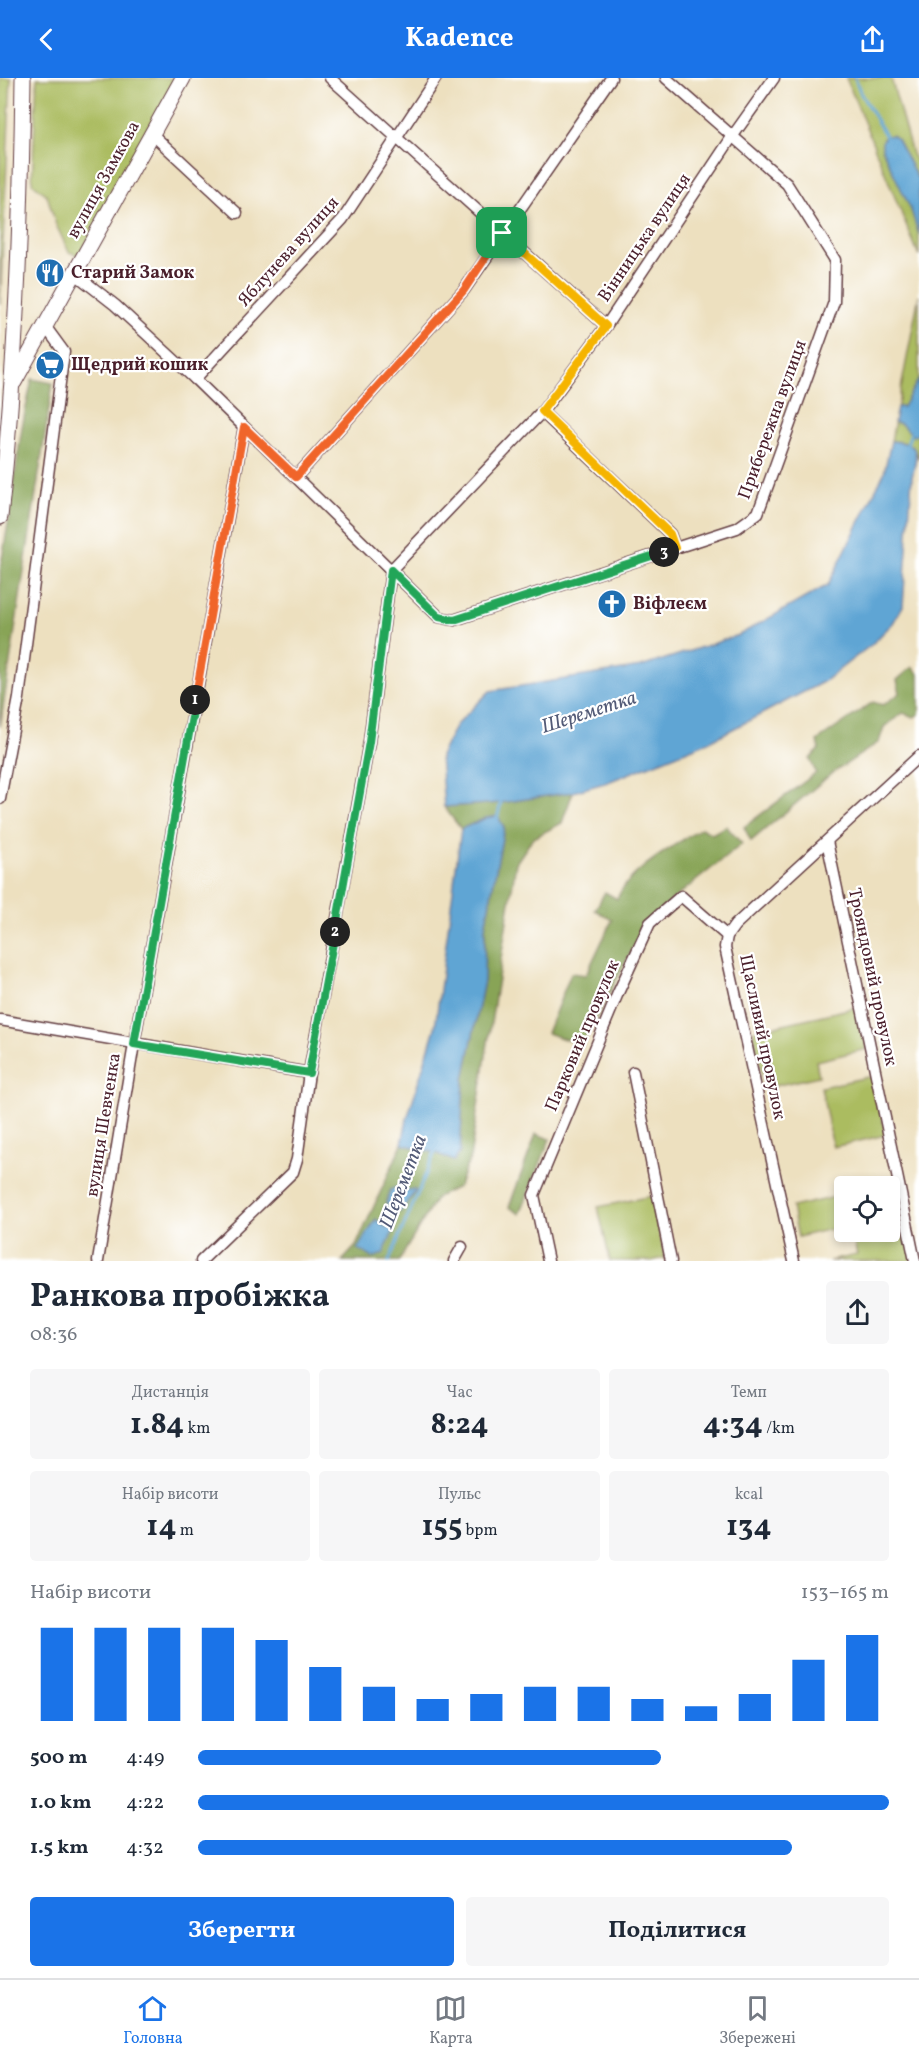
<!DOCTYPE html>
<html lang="uk">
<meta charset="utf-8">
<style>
:root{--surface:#fff;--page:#f6f6f7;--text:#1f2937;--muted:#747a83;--line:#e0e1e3;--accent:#1a73e8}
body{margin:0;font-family:Vollkorn,serif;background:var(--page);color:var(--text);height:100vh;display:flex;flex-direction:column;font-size:22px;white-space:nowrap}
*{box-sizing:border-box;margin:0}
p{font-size:20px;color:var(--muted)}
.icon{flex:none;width:33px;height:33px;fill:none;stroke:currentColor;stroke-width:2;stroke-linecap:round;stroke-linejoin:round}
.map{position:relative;height:1183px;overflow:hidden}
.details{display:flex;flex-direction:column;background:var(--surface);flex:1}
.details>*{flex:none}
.tools{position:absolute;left:834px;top:1098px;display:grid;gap:12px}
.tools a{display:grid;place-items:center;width:66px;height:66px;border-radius:6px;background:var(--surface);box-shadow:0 3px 9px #0003;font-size:30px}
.pin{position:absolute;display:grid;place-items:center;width:51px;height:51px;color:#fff;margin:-26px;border-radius:12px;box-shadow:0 3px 9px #0006}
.km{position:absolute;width:30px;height:30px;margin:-15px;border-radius:50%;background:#222;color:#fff;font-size:16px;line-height:30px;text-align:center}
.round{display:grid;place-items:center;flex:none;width:63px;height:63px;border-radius:6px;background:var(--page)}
.overview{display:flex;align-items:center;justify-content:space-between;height:102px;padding:0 30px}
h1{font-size:33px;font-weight:700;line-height:45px}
.figures{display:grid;grid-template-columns:repeat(3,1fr);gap:9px;height:102px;padding:6px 30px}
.figures div{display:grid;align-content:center;border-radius:6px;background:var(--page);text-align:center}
.figures b{font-size:30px;font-weight:700}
.figures small{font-size:16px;font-weight:400}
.figures p{font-size:16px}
.chart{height:168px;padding:12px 30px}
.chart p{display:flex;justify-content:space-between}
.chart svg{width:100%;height:108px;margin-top:6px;stroke:var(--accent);stroke-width:6}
.action{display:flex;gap:12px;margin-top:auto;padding:12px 30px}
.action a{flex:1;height:69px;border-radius:6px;background:var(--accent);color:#fff;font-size:24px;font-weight:700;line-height:69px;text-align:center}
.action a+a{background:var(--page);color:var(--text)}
ul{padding:0 30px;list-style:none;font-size:20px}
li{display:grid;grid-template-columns:96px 72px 1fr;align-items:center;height:45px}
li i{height:15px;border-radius:8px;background:var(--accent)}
header{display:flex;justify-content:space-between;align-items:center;height:78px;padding:0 30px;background:var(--accent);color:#fff;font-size:27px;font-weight:700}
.menu{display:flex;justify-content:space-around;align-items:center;height:84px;border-top:2px solid var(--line);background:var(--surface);font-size:16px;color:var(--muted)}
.menu a{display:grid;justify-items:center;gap:3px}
.menu .active{color:var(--accent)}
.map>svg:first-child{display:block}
.green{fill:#abbc60;stroke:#7a6e46;stroke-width:1.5}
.forest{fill:#88a456;stroke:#696240;stroke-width:1.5}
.water{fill:#5ea5d4;stroke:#546280;stroke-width:1.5}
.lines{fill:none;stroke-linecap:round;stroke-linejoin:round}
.stream{stroke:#5ea5d4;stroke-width:3}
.street-casing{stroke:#623c41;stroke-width:13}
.secondary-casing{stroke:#623c41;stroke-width:17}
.street{stroke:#fff;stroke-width:10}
.secondary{stroke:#fff;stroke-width:15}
.split-1-casing{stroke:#fff;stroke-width:12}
.split-2-casing{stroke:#fff;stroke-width:12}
.split-3-casing{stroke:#fff;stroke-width:12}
.split-4-casing{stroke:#fff;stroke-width:12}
.split-1{stroke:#f0652b;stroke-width:8}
.split-2{stroke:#22a559;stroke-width:8}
.split-3{stroke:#22a559;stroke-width:8}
.split-4{stroke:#f5b400;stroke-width:8}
.labels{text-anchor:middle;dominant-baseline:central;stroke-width:4.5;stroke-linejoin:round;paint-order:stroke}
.street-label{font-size:18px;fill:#4a1f2b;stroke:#fff}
.poi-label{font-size:18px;font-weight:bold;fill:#4a1f2b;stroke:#fff;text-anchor:start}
.water-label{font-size:20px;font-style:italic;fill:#535b77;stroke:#fff}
</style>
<header><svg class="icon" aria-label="back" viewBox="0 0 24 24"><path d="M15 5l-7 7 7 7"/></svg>Kadence<svg class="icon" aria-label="share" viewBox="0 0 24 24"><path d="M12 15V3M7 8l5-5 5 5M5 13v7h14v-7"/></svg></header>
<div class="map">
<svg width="919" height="1183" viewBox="0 0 919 1183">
<rect width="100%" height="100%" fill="#fff"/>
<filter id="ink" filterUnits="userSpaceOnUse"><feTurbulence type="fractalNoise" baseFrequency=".0167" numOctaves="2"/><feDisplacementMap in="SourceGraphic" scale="12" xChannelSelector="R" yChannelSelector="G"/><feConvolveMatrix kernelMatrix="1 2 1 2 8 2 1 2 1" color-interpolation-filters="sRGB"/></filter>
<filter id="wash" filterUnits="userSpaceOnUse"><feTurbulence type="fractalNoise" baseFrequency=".008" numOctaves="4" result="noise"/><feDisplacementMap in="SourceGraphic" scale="24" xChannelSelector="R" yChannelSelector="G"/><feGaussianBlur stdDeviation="1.35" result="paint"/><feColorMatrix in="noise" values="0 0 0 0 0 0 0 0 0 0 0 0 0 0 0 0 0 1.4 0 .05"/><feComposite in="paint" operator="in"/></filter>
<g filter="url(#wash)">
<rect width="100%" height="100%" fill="#ede0bf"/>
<g class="green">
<path d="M 0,0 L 11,0 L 0,226 Z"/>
<path d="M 37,0 L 183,0 L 83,179 L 69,174 L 56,147 L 47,117 L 32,105 Z"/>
<path d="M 846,0 L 891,0 L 912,76 L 919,88 L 919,178 Z"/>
<path d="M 919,217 L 919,381 C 913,364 907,364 891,363 Z"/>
<path d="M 858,929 L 867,971 L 816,983 L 819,998 L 765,1010 L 753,953 Z"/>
<path d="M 873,998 L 886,1057 L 833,1069 L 821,1009 Z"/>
<path d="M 844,1117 L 844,1148 L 798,1159 L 792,1129 Z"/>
<path d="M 652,1118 L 665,1180 L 651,1183 L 610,1183 L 598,1129 Z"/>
<path d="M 905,1146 L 915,1183 L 829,1183 L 857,1177 L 853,1158 L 873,1154 L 890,1154 L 890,1150 Z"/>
</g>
<g class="forest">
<path d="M 32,301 L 53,305 L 0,649 L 0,492 L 8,446 L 22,349 Z"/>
<path d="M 912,589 L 919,596 L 919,636 L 914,639 L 903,635 L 884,649 L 879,664 L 830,697 L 751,763 L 744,749 L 816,695 L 810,681 L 819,671 L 817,663 L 873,624 L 883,627 L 900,615 L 897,602 Z"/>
<path d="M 573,714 L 562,745 L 533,760 L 516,785 L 470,1080 L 458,1109 L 437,1119 L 399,1183 L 342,1183 L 356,1168 L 402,1066 L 436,1075 L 454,1083 L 460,1074 L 464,1001 L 484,903 L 485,849 L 504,750 L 486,740 L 461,751 L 444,729 L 500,725 Z"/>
<path d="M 726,748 L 742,766 L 672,822 L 643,851 L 582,967 L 547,955 L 571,895 L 586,897 L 612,842 L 595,832 L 605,814 L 617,821 C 628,792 675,768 701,750 L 712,756 Z"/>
<path d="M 536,1056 L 550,1061 L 520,1136 L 509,1129 Z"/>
</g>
<g class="water">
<path d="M 892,57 L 897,61 L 919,103 L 919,157 L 911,132 L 882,71 L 882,62 L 886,58 Z"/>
<path d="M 919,300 L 919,355 L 914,358 L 901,346 L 894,344 L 897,329 L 903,329 Z"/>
<path d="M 891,363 C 919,365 919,373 912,399 L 903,528 L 893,545 L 871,567 L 823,604 L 708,664 L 608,704 L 573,714 L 500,725 L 444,729 L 440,678 L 456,647 L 490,613 L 641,589 L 739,557 L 828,507 L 884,395 Z"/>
<path d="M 498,738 L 504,750 L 485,849 L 484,903 L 464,1001 L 460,1074 L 454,1083 L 436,1075 L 402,1066 L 407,1041 L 435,950 L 461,751 L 486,740 Z"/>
<path d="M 397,1109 L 403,1113 L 414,1111 L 416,1113 L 400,1134 L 386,1126 L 390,1112 Z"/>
<path d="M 376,1141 L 384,1148 L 394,1152 L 383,1176 L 373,1180 L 358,1171 Z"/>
</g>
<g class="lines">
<g class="stream">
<path d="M 855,0 L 861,16 L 888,62"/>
<path d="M 907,366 L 912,352"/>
<path d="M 497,741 L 501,724"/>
<path d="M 389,1183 L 436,1072"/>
</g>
</g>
</g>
<g filter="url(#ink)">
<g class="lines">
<g class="street-casing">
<g id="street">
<path d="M 330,0 L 606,248"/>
<path d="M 152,56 L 237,135"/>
<path d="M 74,195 L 115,227 L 195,301 L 439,539 L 454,542 L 737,450 L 758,435 L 834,224 L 835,182 L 787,106 L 666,0"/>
<path d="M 195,301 L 343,141 L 436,0"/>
<path d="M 542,334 L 670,456 L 675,470"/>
<path d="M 296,399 L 464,212 L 611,0"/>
<path d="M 391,492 L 542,334 L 606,248 L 732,59 L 774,0"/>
<path d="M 0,721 L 19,620 L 64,274 L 45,248"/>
<path d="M 827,763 L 915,1183"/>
<path d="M 0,942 L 309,995"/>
<path d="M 633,994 L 671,1183"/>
<path d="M 98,1183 L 134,966 L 244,349"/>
<path d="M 201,1183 L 293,1094 L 297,1081 L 309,995 L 369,664 L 391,492"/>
<path d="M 454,1183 L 462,1169"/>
<path d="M 548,1183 L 534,1117 L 618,915 L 650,845 L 681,818 L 727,858"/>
<path d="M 794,1183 L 725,869 L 727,858 L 735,847 L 919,678"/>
</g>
</g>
<g class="secondary-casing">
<g id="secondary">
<path d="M 14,304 L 183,0"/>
<path d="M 0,439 C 16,293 21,147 23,0"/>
</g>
</g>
<use href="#street" class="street"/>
<use href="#secondary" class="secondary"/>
</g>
</g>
<g class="lines" filter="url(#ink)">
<g class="split-1-casing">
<path id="split-1" d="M 195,622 L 244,349 L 296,399 L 464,212 L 502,155"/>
</g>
<g class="split-2-casing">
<path id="split-2" d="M 195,622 L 134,966 L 309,995 L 335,854"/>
</g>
<g class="split-3-casing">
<path id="split-3" d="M 335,854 L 369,664 L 391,492 L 439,539 L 454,542 L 664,474"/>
</g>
<g class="split-4-casing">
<path id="split-4" d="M 502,155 L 606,248 L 542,333 L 670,456 L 675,470 L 664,474"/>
</g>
<use href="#split-1" class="split-1"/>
<use href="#split-2" class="split-2"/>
<use href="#split-3" class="split-3"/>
<use href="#split-4" class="split-4"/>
</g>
<defs>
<g id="restaurant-disc" transform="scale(1.5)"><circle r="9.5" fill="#1f6fb2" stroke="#fff"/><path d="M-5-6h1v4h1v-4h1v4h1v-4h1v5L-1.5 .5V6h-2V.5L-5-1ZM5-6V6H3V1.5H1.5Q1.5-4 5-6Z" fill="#fff"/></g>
<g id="supermarket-disc" transform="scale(1.5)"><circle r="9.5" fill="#1f6fb2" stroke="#fff"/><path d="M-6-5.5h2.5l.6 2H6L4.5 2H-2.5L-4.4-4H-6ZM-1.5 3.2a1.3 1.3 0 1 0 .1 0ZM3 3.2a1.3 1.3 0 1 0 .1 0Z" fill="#fff"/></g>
<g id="church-disc" transform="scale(1.5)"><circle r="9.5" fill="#1f6fb2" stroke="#fff"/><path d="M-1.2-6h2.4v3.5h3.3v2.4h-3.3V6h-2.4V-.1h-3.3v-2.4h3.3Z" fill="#fff"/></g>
</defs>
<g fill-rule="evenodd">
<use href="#restaurant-disc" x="50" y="195"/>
<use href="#supermarket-disc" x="50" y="287"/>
<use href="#church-disc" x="612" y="526"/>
</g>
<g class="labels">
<g class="street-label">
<text transform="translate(104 102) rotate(-61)">вулиця Замкова</text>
<text transform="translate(645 160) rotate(-56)">Вінницька вулиця</text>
<text transform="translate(289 174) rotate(-48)">Яблунева вулиця</text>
<text transform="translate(773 342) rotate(-70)">Прибережна вулиця</text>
<text transform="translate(872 899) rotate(78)">Трояндовий провулок</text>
<text transform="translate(583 958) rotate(-67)">Парковий провулок</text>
<text transform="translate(762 959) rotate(78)">Щасливий провулок</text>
<text transform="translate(104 1047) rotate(-81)">вулиця Шевченка</text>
</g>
<g class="poi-label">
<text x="71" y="195">Старий Замок</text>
<text x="71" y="287">Щедрий кошик</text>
<text x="633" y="526">Віфлеєм</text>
</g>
<g class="water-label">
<text transform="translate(589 635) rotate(-18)">Шереметка</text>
<text transform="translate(404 1104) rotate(-69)">Шереметка</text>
</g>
</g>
</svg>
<div class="tools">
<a><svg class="icon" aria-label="locate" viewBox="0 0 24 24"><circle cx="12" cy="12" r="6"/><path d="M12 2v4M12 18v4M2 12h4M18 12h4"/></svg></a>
</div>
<div class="pin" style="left:502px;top:155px;background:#1e9e55"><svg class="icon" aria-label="arrive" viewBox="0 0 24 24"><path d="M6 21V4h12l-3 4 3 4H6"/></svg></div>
<b class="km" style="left:195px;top:622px">1</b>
<b class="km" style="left:335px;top:854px">2</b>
<b class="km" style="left:664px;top:474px">3</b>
</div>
<section class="details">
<div class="overview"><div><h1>Ранкова пробіжка</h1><p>08:36</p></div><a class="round"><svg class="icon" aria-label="share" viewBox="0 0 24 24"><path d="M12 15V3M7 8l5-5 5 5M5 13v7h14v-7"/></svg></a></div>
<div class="figures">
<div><p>Дистанція</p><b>1.84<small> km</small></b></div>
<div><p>Час</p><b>8:24</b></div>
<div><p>Темп</p><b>4:34<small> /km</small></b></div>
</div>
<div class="figures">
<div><p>Набір висоти</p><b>14<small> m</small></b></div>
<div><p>Пульс</p><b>155<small> bpm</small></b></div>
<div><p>kcal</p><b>134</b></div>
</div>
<div class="chart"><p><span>Набір висоти</span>153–165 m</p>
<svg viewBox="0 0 160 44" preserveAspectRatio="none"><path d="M5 44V6M15 44V6M25 44V6M35 44V6M45 44V11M55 44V22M65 44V30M75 44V35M85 44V33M95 44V30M105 44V30M115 44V35M125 44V38M135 44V33M145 44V19M155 44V9"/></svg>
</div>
<ul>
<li><b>500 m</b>4:49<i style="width:67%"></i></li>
<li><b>1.0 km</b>4:22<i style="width:100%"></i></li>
<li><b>1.5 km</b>4:32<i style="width:86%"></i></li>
</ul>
<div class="action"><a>Зберегти</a><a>Поділитися</a></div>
</section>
<nav class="menu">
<a class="active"><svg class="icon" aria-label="home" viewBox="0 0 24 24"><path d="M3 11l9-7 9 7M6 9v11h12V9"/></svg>Головна</a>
<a><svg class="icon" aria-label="map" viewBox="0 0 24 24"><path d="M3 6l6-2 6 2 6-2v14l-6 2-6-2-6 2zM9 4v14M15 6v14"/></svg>Карта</a>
<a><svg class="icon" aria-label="saved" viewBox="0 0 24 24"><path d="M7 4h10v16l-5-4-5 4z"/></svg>Збережені</a>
</nav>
